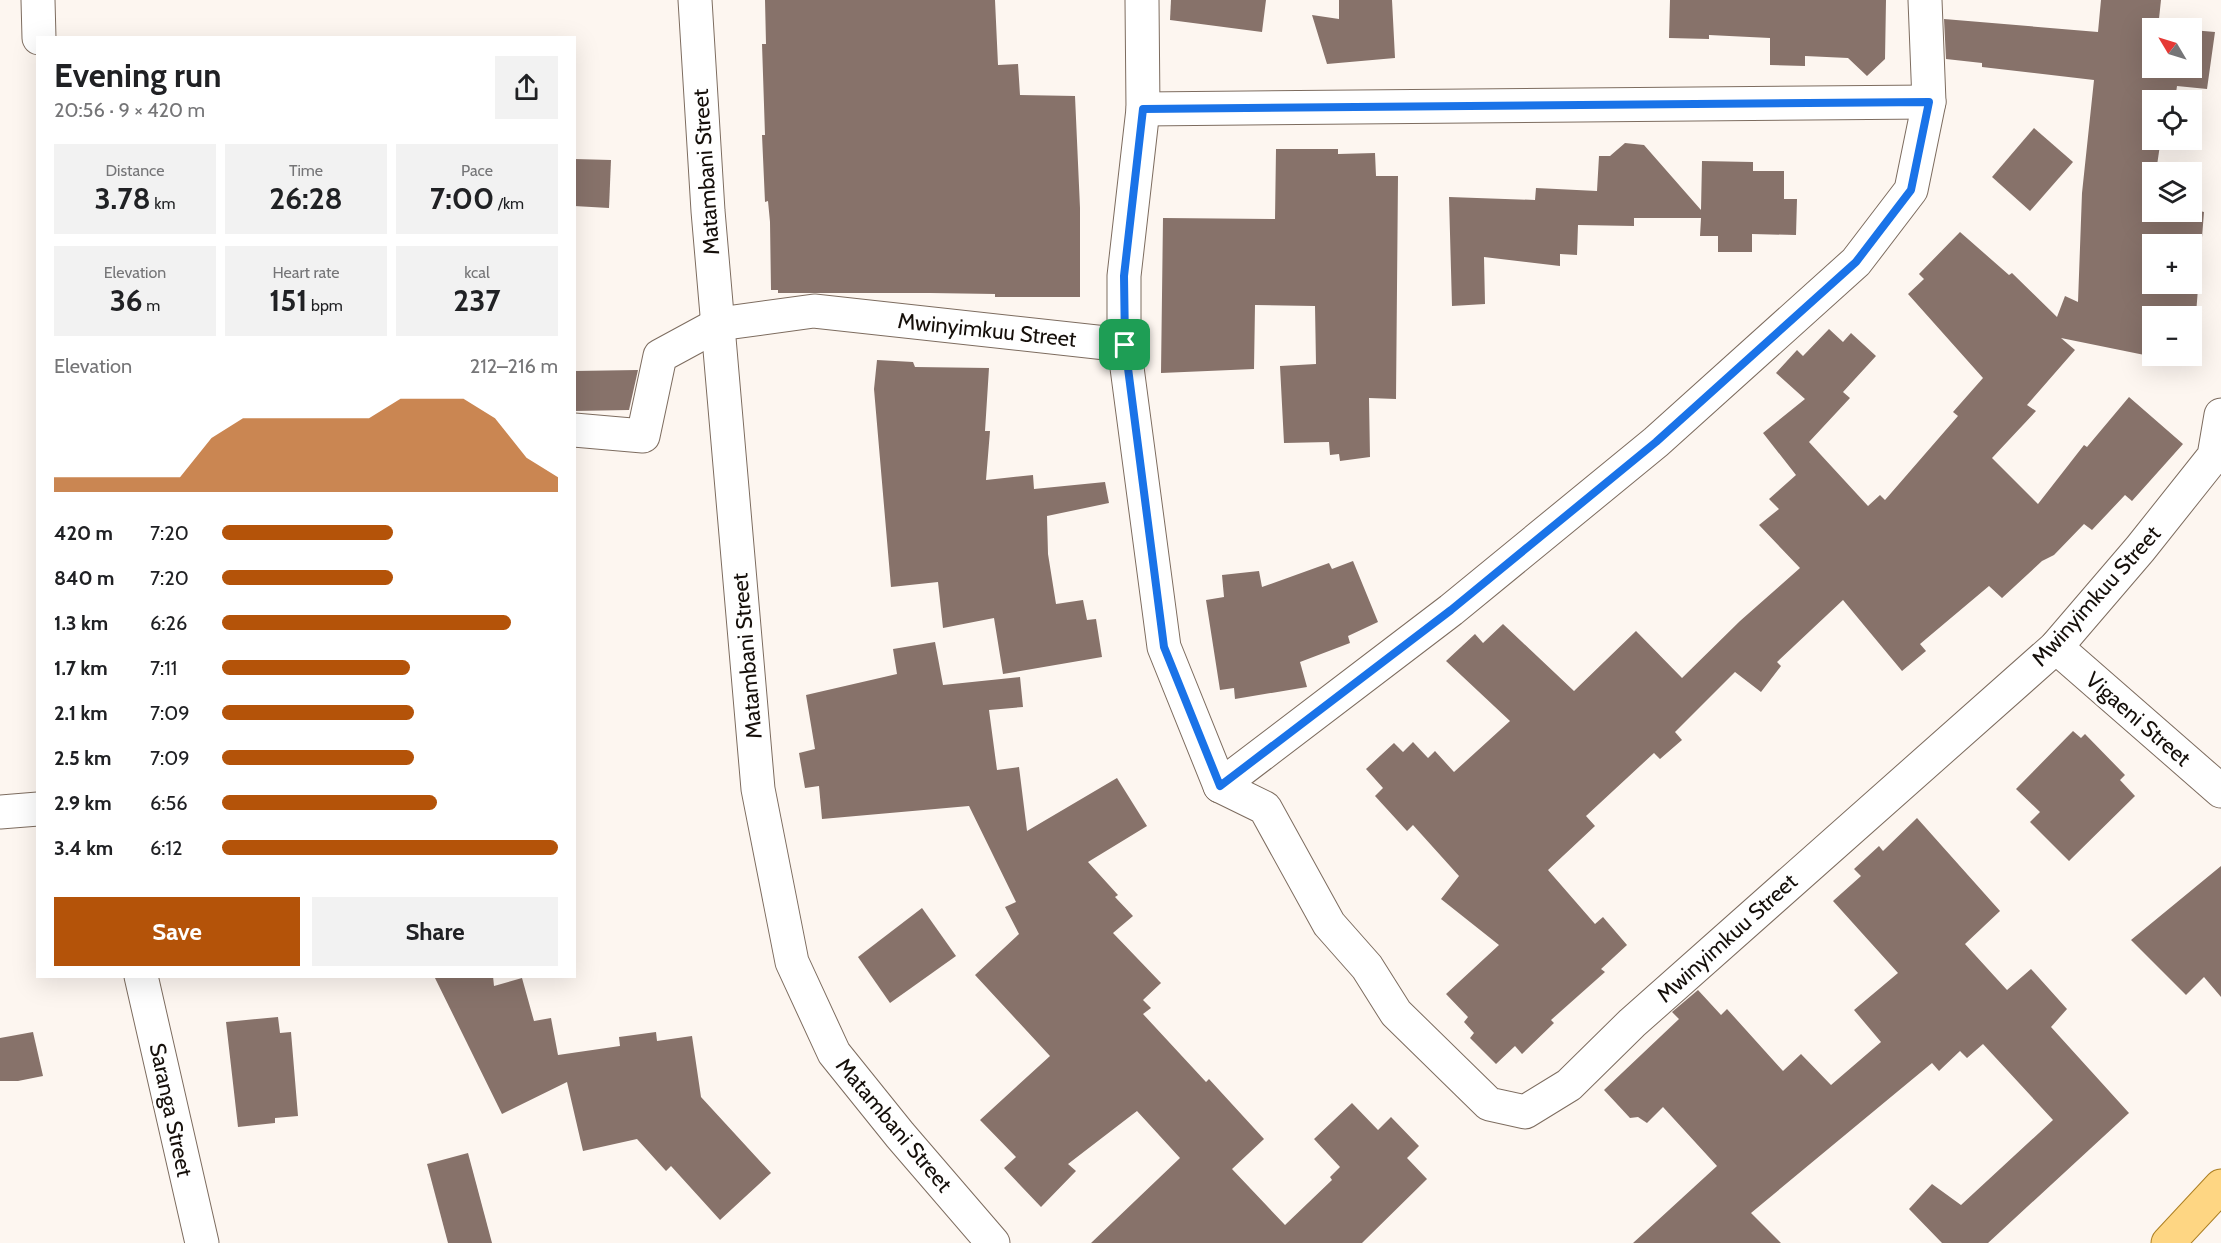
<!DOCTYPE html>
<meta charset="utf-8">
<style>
:root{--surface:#fff;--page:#f2f2f2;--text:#202124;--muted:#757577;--accent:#b45309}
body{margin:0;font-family:Cabin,sans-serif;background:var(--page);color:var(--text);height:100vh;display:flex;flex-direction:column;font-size:22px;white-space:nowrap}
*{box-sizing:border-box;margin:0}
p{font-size:20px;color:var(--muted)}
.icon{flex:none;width:33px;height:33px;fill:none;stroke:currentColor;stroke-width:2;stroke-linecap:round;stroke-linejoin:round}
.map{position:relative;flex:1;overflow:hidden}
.drawer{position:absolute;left:36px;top:36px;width:540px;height:942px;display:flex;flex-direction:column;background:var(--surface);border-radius:0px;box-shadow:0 6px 24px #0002}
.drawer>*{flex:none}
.needle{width:39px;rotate:308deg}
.tools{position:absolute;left:2142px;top:18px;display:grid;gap:12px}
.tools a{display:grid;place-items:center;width:60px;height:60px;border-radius:0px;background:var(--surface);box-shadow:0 6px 24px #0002;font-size:30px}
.pin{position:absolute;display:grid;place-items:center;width:51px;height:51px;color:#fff;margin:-26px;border-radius:12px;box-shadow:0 3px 9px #0006}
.round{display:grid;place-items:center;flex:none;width:63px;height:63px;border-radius:0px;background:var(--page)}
.headline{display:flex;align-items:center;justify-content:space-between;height:102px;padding:0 18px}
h1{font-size:33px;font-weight:700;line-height:45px}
.figures{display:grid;grid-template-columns:repeat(3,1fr);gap:9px;height:102px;padding:6px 18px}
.figures div{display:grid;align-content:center;border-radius:0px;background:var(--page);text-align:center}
.figures b{font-size:30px;font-weight:700}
.figures small{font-size:16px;font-weight:400}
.figures p{font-size:16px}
.chart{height:168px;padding:12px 18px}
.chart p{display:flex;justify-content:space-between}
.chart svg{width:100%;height:108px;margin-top:6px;fill:var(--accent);opacity:.7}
.cta{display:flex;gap:12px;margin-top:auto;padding:12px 18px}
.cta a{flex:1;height:69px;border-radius:0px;background:var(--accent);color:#fff;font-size:24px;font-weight:700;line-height:69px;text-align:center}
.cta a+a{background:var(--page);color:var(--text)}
ul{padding:0 18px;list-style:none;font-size:20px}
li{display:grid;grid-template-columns:96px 72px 1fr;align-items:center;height:45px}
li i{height:15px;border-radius:8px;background:var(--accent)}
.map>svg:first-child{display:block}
.building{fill:#87726a;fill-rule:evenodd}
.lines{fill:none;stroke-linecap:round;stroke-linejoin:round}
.minor-casing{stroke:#7d6c5f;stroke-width:35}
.major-casing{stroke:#ac7f23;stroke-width:35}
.minor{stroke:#fff;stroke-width:33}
.major{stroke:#fed683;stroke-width:33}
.route-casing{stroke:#fff;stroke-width:12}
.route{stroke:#1a73e8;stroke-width:8}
.labels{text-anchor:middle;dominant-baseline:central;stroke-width:6;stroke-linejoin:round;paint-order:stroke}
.street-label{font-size:22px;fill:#150f0a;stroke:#fff}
</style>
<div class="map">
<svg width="2221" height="1243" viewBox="0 0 2221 1243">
<rect width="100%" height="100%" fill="#fdf6f0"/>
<g class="building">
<path d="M 765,0 L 995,0 L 998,65 L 1018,64 L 1020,95 L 1075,96 L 1080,208 L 1080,297 L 995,297 L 995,294 L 930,293 L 778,293 L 778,290 L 771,290 L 770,222 L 768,201 L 765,202 L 762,135 L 765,135 L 762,44 L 766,44 Z"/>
<path d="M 1171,0 L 1266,0 L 1262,32 L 1170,20 Z"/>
<path d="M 1339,0 L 1392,0 L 1395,58 L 1327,64 L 1312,15 L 1339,19 Z"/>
<path d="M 1670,0 L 1886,0 L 1885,59 L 1867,76 L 1848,58 L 1805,56 L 1805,66 L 1770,65 L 1770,38 L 1709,35 L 1709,39 L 1669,38 Z"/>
<path d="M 2101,0 L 2161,0 L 2158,28 L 2167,28 L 2152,28 L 2152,68 L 2192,68 L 2192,30 L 2215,32 L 2207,89 L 2177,86 L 2175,100 L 2152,100 L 2152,140 L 2171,140 L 2170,145 L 2160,145 L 2156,172 L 2152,172 L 2152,212 L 2192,209 L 2204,212 L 2196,314 L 2180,311 L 2180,316 L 2152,316 L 2152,356 L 2174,356 L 2174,361 L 2061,338 L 2075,350 L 2027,405 L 2036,411 L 1992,458 L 2038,504 L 2084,445 L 2087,447 L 2129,397 L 2183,444 L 2132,501 L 2125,495 L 2092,530 L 2084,524 L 2054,555 L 2042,561 L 2002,598 L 1989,586 L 1920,644 L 1926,651 L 1902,671 L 1843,600 L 1777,662 L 1781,666 L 1761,692 L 1735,672 L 1675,732 L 1682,740 L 1660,759 L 1654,753 L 1586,816 L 1595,826 L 1548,870 L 1595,924 L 1603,917 L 1627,945 L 1601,969 L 1605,972 L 1551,1020 L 1554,1023 L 1522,1054 L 1515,1046 L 1496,1064 L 1470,1038 L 1474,1033 L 1464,1022 L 1468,1017 L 1446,994 L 1499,945 L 1441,899 L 1459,876 L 1413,825 L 1407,831 L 1375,796 L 1383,788 L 1366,769 L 1394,743 L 1403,752 L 1413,742 L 1428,758 L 1435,751 L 1454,772 L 1510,721 L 1446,661 L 1475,634 L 1483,643 L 1503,624 L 1574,691 L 1636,631 L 1682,678 L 1740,621 L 1800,568 L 1759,525 L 1779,509 L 1769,499 L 1796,475 L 1763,433 L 1805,399 L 1776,373 L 1797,350 L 1803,356 L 1829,329 L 1843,342 L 1851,333 L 1876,356 L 1843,392 L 1850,398 L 1809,442 L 1868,506 L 1880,495 L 1885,500 L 1958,416 L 1953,412 L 1983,378 L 1908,294 L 1924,279 L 1919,274 L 1960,232 L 2009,275 L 2012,273 L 2057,317 L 2065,296 L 2078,302 L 2082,193 L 2094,80 L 1982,67 L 1982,63 L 1946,59 L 1944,19 L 2098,32 ZM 2152,244 L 2192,244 L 2192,284 L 2152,284 Z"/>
<path d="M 2034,128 L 2073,162 L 2030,211 L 1992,177 Z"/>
<path d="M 1625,143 L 1644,145 L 1701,210 L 1702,161 L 1753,162 L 1753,171 L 1784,171 L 1784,199 L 1797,199 L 1796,235 L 1752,234 L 1752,252 L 1718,252 L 1718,236 L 1700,236 L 1701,218 L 1634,218 L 1634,226 L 1578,225 L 1577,255 L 1560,254 L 1560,266 L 1484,257 L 1485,304 L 1452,306 L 1449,197 L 1535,200 L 1536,188 L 1597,191 L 1599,156 L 1610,156 Z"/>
<path d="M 1276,149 L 1338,149 L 1338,154 L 1375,153 L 1376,176 L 1398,176 L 1396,399 L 1369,398 L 1370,457 L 1340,461 L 1339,454 L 1330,455 L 1329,442 L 1284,443 L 1280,366 L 1316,364 L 1315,306 L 1255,305 L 1254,369 L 1161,373 L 1163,218 L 1275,219 Z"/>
<path d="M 574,159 L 611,160 L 609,208 L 574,206 Z"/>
<path d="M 877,360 L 913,362 L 915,367 L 989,368 L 985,431 L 990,431 L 986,480 L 1033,475 L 1034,489 L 1105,482 L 1109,503 L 1047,516 L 1048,554 L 1056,604 L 1083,600 L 1087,620 L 1096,619 L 1102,657 L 1003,674 L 994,618 L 943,628 L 938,582 L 891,587 L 874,389 Z"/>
<path d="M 638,370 L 629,410 L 574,411 L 574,371 Z"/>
<path d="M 1353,561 L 1378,622 L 1348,636 L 1350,643 L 1300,662 L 1307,687 L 1235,699 L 1234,688 L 1220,690 L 1206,600 L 1224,597 L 1222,575 L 1259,571 L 1262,587 L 1329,563 L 1332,569 Z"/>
<path d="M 935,642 L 943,685 L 1020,677 L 1023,707 L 989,710 L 997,770 L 1019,767 L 1027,831 L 1117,778 L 1147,826 L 1088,862 L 1118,895 L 1115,897 L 1133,916 L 1113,933 L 1161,983 L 1143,1000 L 1151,1008 L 1143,1014 L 1206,1082 L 1209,1079 L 1264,1139 L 1232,1169 L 1285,1225 L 1332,1180 L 1330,1177 L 1340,1167 L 1314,1139 L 1352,1103 L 1378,1130 L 1391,1117 L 1419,1146 L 1407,1158 L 1427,1179 L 1362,1243 L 1091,1243 L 1180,1158 L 1137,1111 L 1068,1164 L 1076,1171 L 1041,1207 L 1004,1168 L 1016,1157 L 980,1120 L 1050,1056 L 975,975 L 1019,934 L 1005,907 L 1016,902 L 969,806 L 822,819 L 819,786 L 805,788 L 799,753 L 815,749 L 806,695 L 897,674 L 893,649 Z"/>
<path d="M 2073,731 L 2081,738 L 2085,734 L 2125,775 L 2120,780 L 2135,796 L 2069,861 L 2030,822 L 2040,812 L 2016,789 Z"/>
<path d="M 1917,818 L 2000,911 L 1965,944 L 2007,990 L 2031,969 L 2067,1009 L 2051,1027 L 2129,1113 L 1988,1243 L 1942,1243 L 1909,1209 L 1932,1184 L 1961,1205 L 2053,1120 L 1983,1044 L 1967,1058 L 1960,1051 L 1939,1071 L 1932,1063 L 1751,1213 L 1781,1243 L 1633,1243 L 1717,1166 L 1663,1107 L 1647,1123 L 1638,1117 L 1630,1118 L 1604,1090 L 1679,1019 L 1672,1012 L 1698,990 L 1721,1015 L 1727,1009 L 1783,1071 L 1801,1054 L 1831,1085 L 1881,1042 L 1854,1010 L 1898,973 L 1833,901 L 1861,876 L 1854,869 L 1879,846 L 1883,851 Z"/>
<path d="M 2221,866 L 2221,997 L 2204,977 L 2186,995 L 2131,940 Z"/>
<path d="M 922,908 L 956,956 L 890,1003 L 858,957 Z"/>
<path d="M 434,976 L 493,976 L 494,986 L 522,978 L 534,1021 L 551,1018 L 558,1055 L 620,1046 L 619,1037 L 656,1032 L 657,1041 L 692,1036 L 701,1097 L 771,1173 L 720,1220 L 671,1166 L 666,1171 L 637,1139 L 583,1151 L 567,1082 L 502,1114 Z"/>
<path d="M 278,1017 L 280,1033 L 291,1032 L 298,1116 L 275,1118 L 275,1123 L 238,1127 L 226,1022 Z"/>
<path d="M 33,1032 L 43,1076 L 18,1081 L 0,1081 L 0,1038 Z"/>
<path d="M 468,1153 L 492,1243 L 448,1243 L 427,1164 Z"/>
</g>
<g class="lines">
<g class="minor-casing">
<g id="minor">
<path d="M 38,0 L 39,38"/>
<path d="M 695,0 L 708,211 L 758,789 L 792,962 L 834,1053 L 900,1135 L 993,1243"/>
<path d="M 1143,109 L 1929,102"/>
<path d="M 1124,345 L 1124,276 L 1143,109 L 1142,0"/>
<path d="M 574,430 L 643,436 L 660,356 L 719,324 L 814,311 L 1124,345 L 1164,647 L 1220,786 L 1265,808 L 1329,924 L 1367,967 L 1396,1013 L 1489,1104 L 1525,1112 L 1569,1085 L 1632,1023 L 2056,647 L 2140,549 L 2214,456 L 2221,415"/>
<path d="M 2056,647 L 2221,791"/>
<path d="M 1220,786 L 1451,610 L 1656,442 L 1856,262 L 1911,190 L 1929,102 L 1925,0"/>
<path d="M 0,812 L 38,809"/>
<path d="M 141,976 L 202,1243"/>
</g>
</g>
<g class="major-casing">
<path id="major" d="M 2168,1243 L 2221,1186"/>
</g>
<use href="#minor" class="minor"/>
<use href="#major" class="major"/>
</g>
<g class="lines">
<g class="route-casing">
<path id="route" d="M 1929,102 L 1911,190 L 1856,262 L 1656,442 L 1451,610 L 1220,786 L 1164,647 L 1125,345 L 1124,276 L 1143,109 Z"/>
</g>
<use href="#route" class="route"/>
</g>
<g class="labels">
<g class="street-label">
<text transform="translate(706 172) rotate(-94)">Matambani Street</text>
<text transform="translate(987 330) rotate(6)">Mwinyimkuu Street</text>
<text transform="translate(2096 596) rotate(-48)">Mwinyimkuu Street</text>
<text transform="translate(747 656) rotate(-95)">Matambani Street</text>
<text transform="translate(2138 719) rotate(41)">Vigaeni Street</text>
<text transform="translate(1727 938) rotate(-42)">Mwinyimkuu Street</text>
<text transform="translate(171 1110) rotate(78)">Saranga Street</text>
<text transform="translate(894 1125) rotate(50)">Matambani Street</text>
</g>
</g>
</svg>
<div class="tools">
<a><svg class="needle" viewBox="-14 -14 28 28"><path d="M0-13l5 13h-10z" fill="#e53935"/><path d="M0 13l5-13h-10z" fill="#757577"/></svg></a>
<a><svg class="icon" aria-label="locate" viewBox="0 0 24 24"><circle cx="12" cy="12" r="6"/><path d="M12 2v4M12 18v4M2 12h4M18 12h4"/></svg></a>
<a><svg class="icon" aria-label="layers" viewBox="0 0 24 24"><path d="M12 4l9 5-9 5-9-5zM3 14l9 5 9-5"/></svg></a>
<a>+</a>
<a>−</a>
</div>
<div class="pin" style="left:1125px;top:345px;background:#1e9e55"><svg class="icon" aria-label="arrive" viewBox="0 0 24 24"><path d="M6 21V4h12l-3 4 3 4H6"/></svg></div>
<section class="drawer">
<div class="headline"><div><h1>Evening run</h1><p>20:56 · 9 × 420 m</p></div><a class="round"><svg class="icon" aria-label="share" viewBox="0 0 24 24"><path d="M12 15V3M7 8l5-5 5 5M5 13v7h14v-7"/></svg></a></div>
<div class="figures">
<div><p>Distance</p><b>3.78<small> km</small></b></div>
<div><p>Time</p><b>26:28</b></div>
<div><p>Pace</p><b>7:00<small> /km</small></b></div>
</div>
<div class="figures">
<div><p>Elevation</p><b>36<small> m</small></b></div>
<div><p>Heart rate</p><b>151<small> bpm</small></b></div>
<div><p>kcal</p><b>237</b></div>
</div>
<div class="chart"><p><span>Elevation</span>212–216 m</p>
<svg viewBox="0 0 160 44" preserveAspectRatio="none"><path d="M0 44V38L10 38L20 38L30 38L40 38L50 22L60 14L70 14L80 14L90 14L100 14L110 6L120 6L130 6L140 14L150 30L160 38V44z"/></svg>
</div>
<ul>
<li><b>420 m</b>7:20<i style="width:51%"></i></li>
<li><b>840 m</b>7:20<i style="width:51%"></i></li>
<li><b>1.3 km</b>6:26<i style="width:86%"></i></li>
<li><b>1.7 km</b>7:11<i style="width:56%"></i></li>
<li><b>2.1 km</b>7:09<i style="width:57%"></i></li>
<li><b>2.5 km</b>7:09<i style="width:57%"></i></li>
<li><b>2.9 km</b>6:56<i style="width:64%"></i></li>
<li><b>3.4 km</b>6:12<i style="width:100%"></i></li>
</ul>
<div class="cta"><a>Save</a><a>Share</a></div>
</section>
</div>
